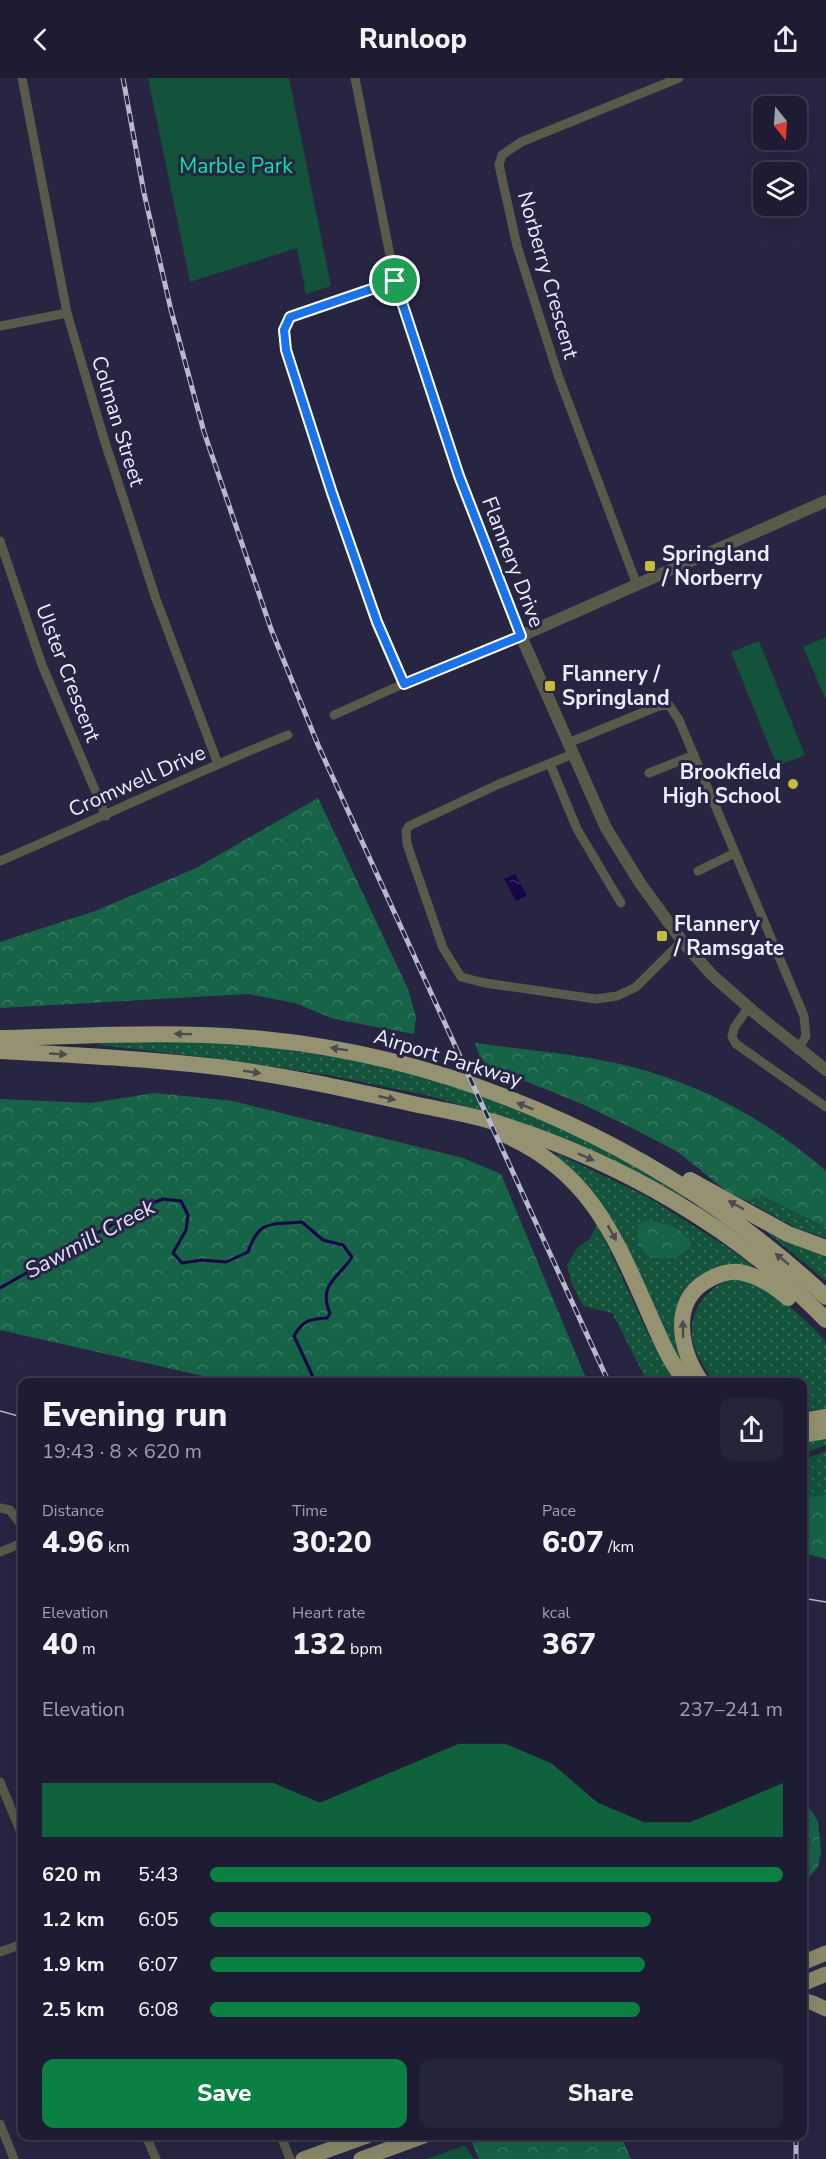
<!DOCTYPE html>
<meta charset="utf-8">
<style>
:root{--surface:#1d1c32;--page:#25253a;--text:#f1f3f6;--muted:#a0a1ac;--line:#3b3a4d;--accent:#0b8043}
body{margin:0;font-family:"Nunito Sans",sans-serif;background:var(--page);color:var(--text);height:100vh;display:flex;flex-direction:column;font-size:22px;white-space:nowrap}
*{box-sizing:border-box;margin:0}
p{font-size:20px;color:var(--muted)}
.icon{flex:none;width:33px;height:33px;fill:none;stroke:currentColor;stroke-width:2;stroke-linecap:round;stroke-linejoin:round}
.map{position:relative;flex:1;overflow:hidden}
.sheet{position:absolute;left:18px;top:1300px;width:789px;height:762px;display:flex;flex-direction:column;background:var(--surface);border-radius:12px;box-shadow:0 6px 24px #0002,0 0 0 2px var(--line)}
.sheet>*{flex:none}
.needle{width:39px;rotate:163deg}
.controls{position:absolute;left:753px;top:18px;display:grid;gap:12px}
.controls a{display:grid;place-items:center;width:54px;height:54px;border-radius:12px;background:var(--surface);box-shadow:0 6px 24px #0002,0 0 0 2px var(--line);font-size:30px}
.pin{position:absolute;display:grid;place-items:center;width:51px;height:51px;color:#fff;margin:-26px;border:3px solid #fff;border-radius:50%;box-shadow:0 2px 6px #0007}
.round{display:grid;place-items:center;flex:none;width:63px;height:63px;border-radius:12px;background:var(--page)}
.headline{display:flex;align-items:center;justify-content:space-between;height:102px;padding:0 24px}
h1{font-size:33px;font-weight:800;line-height:45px}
.metrics{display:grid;grid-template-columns:repeat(3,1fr);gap:9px;height:102px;padding:6px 24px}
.metrics div{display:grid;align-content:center}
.metrics b{font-size:30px;font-weight:800}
.metrics small{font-size:16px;font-weight:400}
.metrics p{font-size:16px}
.chart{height:168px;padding:12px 24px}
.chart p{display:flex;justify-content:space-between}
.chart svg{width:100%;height:108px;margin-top:6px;fill:var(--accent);opacity:.7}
.action{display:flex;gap:12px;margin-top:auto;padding:12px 24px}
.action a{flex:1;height:69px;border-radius:12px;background:var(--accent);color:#fff;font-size:24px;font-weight:800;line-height:69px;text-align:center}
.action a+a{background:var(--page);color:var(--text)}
ul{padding:0 24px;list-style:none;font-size:20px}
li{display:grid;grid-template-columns:96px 72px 1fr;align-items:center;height:45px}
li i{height:15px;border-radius:8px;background:var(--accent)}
header{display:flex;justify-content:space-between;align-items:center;height:78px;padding:0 24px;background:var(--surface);font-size:27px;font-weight:800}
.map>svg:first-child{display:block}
.grass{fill:url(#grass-dots)}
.forest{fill:url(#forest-crowns)}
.green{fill:#13533c}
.water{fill:url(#water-ripples)}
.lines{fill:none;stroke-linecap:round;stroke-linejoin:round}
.stream{stroke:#180549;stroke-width:3}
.minor{stroke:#5a5a4b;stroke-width:9}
.tertiary{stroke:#5a5a4b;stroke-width:12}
.primary{stroke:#8a896a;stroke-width:15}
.trunk{stroke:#949270;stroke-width:16}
.tram{stroke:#b9b9ce;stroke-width:1.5}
.rail-casing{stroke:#b9b9ce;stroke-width:5}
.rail{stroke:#272542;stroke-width:3;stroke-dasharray:9;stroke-linecap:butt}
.oneway{fill:#4d4b52}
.route-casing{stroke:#fff;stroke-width:12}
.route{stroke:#1a73e8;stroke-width:8}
.poi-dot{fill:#c5bc3d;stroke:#272542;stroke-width:2}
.labels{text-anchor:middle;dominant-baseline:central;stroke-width:6;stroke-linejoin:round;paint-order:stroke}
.park-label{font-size:21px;fill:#08e6a8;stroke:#272542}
.street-label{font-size:21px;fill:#ebecff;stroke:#272542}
.poi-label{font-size:21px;font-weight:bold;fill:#ebecff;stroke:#272542;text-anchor:start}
.water-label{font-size:22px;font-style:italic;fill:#e1e1fb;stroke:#272542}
</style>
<header><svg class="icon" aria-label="back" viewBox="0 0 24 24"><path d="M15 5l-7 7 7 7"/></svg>Runloop<svg class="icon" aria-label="share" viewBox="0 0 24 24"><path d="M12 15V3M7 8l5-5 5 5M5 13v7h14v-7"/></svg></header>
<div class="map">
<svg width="826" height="2081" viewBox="0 0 826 2081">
<defs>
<pattern id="grass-dots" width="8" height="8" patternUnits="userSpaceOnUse" patternTransform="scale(1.5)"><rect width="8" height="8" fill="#13533c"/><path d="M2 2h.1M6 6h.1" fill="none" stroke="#366c59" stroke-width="1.8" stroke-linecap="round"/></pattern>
<pattern id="forest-crowns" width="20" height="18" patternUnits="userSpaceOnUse" patternTransform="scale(1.5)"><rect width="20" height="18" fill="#166348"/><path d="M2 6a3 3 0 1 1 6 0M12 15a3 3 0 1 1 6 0" fill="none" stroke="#387a63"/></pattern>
<pattern id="water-ripples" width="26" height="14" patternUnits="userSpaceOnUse" patternTransform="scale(1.5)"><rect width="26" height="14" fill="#180549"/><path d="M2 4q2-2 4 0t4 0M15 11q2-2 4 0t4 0" fill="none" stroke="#3a2a64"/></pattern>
</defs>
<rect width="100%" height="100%" fill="#272542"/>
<g class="grass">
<path d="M 100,963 L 227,963 L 371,984 L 466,1011 L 561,1049 L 623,1081 L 686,1118 L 684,1122 L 494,1037 L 430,1018 L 328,997 L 217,981 L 100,967 Z"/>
<path d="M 558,1076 L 646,1118 L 727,1169 L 752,1187 L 750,1191 L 684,1222 L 691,1305 L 556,1078 Z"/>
<path d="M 760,1118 L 826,1149 L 826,1160 L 798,1151 L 747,1123 Z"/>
<path d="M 598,1147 L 650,1260 L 675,1305 L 648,1305 L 612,1235 L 583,1228 L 571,1204 L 567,1187 L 578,1169 L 590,1161 L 595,1150 Z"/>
<path d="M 769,1152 L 826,1176 L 826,1203 L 767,1154 Z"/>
<path d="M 734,1200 C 768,1205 804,1239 826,1264 L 826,1331 L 803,1333 L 802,1305 L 714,1304 C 706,1293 699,1282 695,1270 C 683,1240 705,1208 734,1200 Z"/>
<path d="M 826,1360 L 826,1367 L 803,1376 L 803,1365 Z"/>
<path d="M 826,1373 L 826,1416 L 803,1421 L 803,1382 Z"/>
</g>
<g class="forest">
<path d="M 318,720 L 408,911 L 416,939 L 414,956 L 334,941 L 295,925 L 248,916 L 0,930 L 0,864 L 95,833 L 196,790 Z"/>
<path d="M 475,965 C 526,972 579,976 629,988 C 703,1007 769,1043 826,1093 L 826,1149 L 761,1118 L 747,1123 L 726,1113 L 678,1074 L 628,1048 L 582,1026 L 488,988 L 480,979 Z"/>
<path d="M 155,1015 L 233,1023 L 463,1080 L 501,1096 L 588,1305 L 234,1305 L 0,1252 L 0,1021 L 91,1025 Z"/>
<path d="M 645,1143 C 661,1144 686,1149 691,1167 C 673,1192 631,1182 638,1147 Z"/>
<path d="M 826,1416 L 826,1481 L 803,1475 L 802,1421 Z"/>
<path d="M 803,1724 L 810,1731 L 818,1743 L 821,1774 L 818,1789 L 803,1806 Z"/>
<path d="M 497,2058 L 621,2058 L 631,2081 L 479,2081 L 472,2065 Z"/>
</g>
<g class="green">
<path d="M 148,0 L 289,0 L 331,208 L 306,216 L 297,170 L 190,204 Z"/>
<path d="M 826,559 L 826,622 L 803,569 Z"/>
<path d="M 759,563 L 805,677 L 777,688 L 731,574 Z"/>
<path d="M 465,2067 L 474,2081 L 427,2081 Z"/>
</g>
<path class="water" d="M 515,796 L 527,818 L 516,823 L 504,801 Z"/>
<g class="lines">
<path class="stream" d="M 0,1210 L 145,1128 L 163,1121 L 181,1123 L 188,1137 L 186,1152 L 173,1175 L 182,1185 L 202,1182 L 226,1184 L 248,1174 C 259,1141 271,1147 302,1144 L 323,1162 L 343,1167 L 352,1179 C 340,1199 317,1206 330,1235 L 327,1240 C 310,1241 303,1242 294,1258 L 314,1301 L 313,1305"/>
<g class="minor">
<path d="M 22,0 L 67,235 L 104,361 L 156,521 L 218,686"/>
<path d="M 395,203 L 290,239 L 284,252 L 286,272 L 332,415 L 377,544 L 403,606"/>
<path d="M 0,248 L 67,235"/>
<path d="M 0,463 L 42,587 L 106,738"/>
<path d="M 637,507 L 558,297 L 517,168 L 499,87 L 502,77 L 521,64 L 679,0"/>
<path d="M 334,637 L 403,606 L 521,558 L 459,398 L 395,203 L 355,0"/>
<path d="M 568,665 L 659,628 L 669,627 L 679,642 L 804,938 L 806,958 L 798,972"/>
<path d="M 573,676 L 499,706 L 409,748 L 406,753 L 407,766 L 443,870 L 461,899 L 485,905 L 596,921 L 617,918 L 636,909 L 682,863"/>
<path d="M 550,686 L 577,751 L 621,825"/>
<path d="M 649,695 L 694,677"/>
<path d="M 0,783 C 96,742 191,696 288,657"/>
<path d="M 698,793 L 735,775"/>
<path d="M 748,930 L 734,950 L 732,959 L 736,966 L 826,1029"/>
<path d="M 0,1430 L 10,1432 L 22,1448"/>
<path d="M 0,1474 L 22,1465"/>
<path d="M 0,1704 L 22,1757"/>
<path d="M 0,1874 L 22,1866"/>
<path d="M 0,2046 L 14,2081"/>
<path d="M 146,2058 L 156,2081"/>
<path d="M 281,2058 L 290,2081"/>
</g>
<path class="tertiary" d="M 826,423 L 521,558 L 606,750 L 640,805 L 682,863 L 712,897 L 755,935 L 826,992"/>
<g class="primary">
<path d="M 802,1885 L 826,1875"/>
<path d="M 802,1906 L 826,1896"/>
<path d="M 802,1922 L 813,1925 L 826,1931"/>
<path d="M 303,2081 L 367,2058"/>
<path d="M 361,2081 L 424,2058"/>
</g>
<g class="trunk">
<path d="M 0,960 C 87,958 176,952 263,961 C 470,981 674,1077 826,1219"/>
<path d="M 0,973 C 76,977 151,981 226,990 C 287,998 346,1011 405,1024 C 434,1031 465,1035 494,1044 C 617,1082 736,1149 826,1242"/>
<path d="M 505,1057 C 588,1093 614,1156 648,1233 C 659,1258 669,1284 687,1305"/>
<path d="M 690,1102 L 788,1156 L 826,1170"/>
<path d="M 702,1305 C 681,1275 668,1224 708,1202 C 717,1197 728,1193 739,1194 C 758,1197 774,1208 788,1220"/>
<path d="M 802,1343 L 826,1339"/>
<path d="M 802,1357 L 826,1353"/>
</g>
<g class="tram">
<path d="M 0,1333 L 22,1339"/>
<path d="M 802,1520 L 826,1524"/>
</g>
<g class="rail-casing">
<g id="rail">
<path d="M 123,0 L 144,115 L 171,232 L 204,354 L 271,551 L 318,667 L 609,1305"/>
<path d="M 796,2058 L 796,2081"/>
</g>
</g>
<use href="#rail" class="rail"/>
</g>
<defs><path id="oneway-solid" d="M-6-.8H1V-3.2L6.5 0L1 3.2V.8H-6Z" transform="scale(1.5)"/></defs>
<g class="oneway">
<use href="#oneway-solid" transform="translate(183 956) rotate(-179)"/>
<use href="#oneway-solid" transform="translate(339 971) rotate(-171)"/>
<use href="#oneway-solid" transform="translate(58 976) rotate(3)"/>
<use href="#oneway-solid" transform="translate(252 994) rotate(9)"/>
<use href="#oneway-solid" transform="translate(387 1020) rotate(13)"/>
<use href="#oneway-solid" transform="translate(525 1028) rotate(-158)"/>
<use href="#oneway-solid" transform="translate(586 1079) rotate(24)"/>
<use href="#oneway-solid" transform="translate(736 1127) rotate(-151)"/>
<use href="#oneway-solid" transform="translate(612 1155) rotate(61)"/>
<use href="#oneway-solid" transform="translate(782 1181) rotate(-141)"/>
<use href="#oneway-solid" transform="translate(683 1251) rotate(-91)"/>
</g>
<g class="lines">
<g class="route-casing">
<path id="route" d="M 395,203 L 459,398 L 521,558 L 404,606 L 377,544 L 332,415 L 286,272 L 284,252 L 290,239 Z"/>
</g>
<use href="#route" class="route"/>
</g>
<g class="poi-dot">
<rect x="644" y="482" width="12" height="12" rx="3"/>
<rect x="544" y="602" width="12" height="12" rx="3"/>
<circle cx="793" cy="706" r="6"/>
<rect x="656" y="852" width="12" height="12" rx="3"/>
</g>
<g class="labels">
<g class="park-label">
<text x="236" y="88">Marble Park</text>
</g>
<g class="street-label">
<text transform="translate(548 197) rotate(74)">Norberry Crescent</text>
<text transform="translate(118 343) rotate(73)">Colman Street</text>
<text transform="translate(513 484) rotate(69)">Flannery Drive</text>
<text transform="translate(68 595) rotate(69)">Ulster Crescent</text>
<text transform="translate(137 703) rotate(-24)">Cromwell Drive</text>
<text transform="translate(448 980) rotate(17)">Airport Parkway</text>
</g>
<g class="poi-label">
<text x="662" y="476">Springland<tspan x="662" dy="24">/ Norberry</tspan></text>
<text x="562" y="596">Flannery /<tspan x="562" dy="24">Springland</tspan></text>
<text x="781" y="694" text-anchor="end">Brookfield<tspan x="781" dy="24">High School</tspan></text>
<text x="674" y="846">Flannery<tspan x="674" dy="24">/ Ramsgate</tspan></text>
</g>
<g class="water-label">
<text transform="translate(90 1161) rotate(-28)">Sawmill Creek</text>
</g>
</g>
</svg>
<div class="controls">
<a><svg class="needle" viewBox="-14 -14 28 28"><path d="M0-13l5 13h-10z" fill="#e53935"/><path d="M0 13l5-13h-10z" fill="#a0a1ac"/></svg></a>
<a><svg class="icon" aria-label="layers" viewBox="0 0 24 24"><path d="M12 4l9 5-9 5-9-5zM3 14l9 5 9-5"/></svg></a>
</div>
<div class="pin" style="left:395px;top:203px;background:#1e9e55"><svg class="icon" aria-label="arrive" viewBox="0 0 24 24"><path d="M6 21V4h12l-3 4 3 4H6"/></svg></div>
<section class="sheet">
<div class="headline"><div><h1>Evening run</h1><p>19:43 · 8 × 620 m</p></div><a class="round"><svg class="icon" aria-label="share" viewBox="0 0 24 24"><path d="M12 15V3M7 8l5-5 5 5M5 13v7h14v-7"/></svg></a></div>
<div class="metrics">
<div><p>Distance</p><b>4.96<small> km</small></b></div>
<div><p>Time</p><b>30:20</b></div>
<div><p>Pace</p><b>6:07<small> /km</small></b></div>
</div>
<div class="metrics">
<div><p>Elevation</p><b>40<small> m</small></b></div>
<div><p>Heart rate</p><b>132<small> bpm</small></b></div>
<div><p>kcal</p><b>367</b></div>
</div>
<div class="chart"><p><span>Elevation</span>237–241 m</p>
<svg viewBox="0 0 160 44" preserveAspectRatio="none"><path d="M0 44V22L10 22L20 22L30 22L40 22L50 22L60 30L70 22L80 14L90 6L100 6L110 14L120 30L130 38L140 38L150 30L160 22V44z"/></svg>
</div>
<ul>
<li><b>620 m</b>5:43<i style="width:100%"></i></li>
<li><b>1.2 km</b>6:05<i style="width:77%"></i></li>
<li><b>1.9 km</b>6:07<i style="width:76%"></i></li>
<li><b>2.5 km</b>6:08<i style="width:75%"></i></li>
</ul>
<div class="action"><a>Save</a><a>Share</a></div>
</section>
</div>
